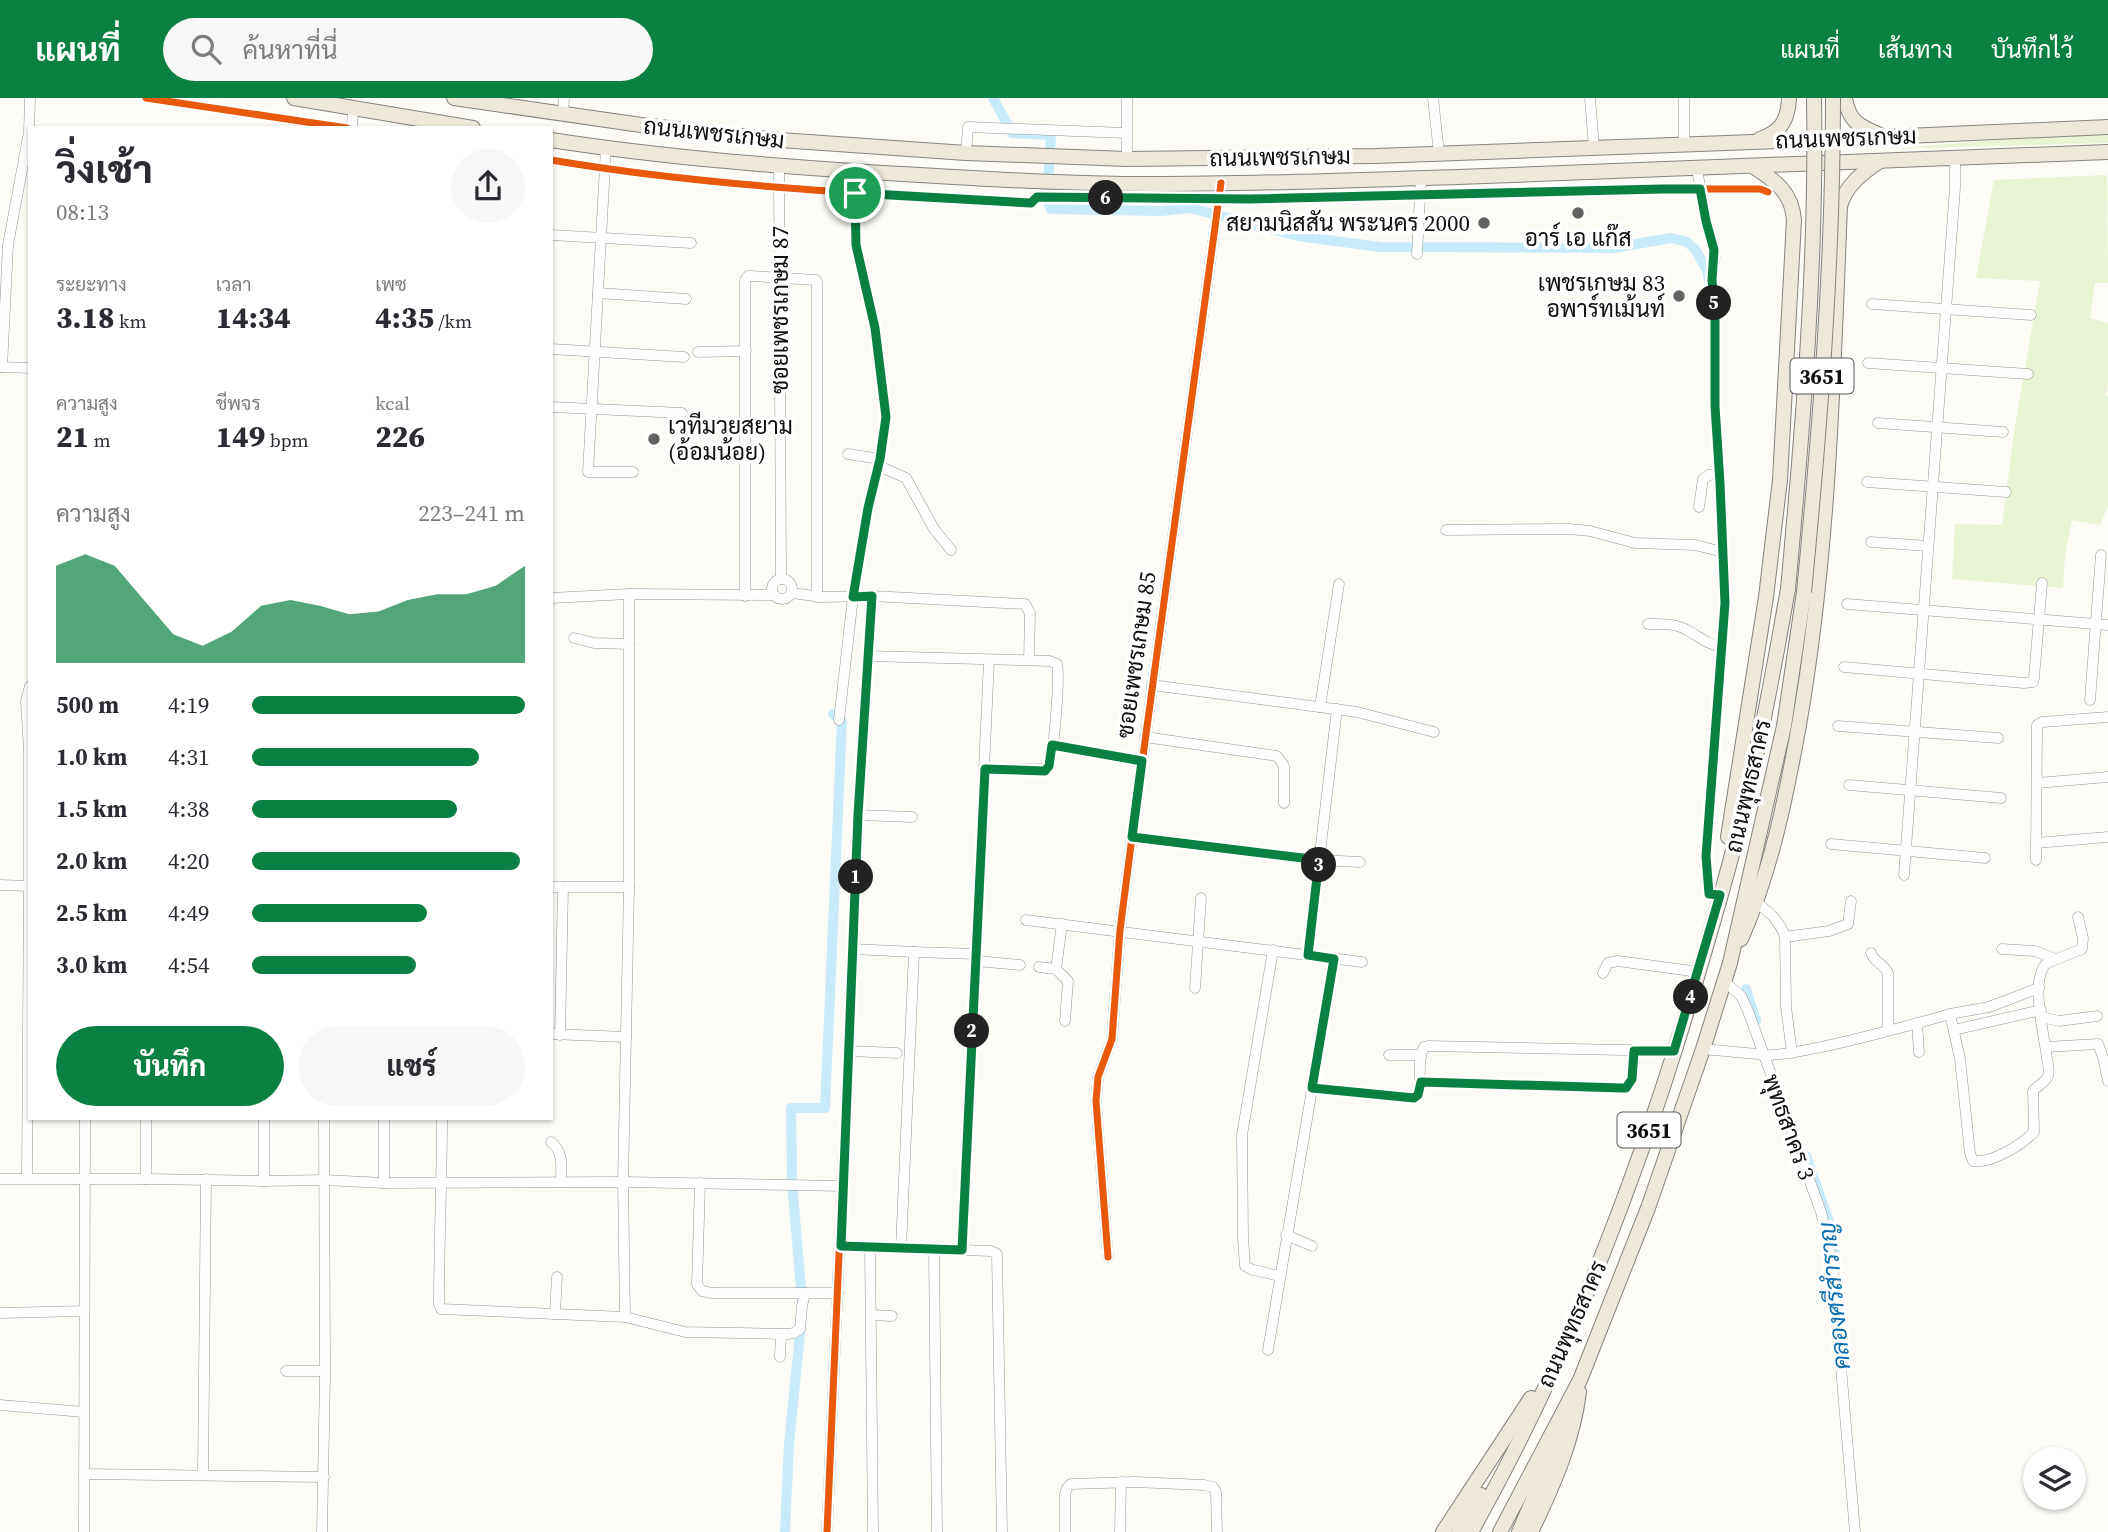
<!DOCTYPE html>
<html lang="th">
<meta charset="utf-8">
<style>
:root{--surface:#fff;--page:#f7f7f7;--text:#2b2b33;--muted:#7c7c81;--accent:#0b8043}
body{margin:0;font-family:"Source Serif 4",Sarabun,serif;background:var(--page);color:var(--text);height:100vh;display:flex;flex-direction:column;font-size:26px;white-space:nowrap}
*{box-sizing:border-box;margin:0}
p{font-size:23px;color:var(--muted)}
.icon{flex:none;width:38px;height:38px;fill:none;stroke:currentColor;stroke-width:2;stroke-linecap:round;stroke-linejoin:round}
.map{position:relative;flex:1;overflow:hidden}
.panel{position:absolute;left:28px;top:28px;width:525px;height:994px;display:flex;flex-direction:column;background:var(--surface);border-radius:0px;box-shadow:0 2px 5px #0004}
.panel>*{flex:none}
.tools{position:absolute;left:2023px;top:1349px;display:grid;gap:14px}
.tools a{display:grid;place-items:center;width:63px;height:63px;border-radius:50%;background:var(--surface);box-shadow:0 2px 5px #0004;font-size:35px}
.pin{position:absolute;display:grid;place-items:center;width:60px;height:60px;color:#fff;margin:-30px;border:4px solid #fff;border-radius:50%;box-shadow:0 2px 7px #0007}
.km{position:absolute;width:35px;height:35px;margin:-18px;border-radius:50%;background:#222;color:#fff;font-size:19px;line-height:35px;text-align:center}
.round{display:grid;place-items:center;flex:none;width:74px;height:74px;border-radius:37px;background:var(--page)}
.headline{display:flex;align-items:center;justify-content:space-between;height:119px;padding:0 28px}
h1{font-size:38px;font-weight:800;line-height:52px}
.figures{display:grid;grid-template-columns:repeat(3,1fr);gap:10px;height:119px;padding:7px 28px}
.figures div{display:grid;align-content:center}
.figures b{font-size:30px;font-weight:800}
.figures small{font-size:19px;font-weight:400}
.figures p{font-size:19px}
.chart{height:196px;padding:14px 28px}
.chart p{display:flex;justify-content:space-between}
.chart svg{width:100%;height:126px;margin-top:7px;fill:var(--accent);opacity:.7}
.button{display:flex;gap:14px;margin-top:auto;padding:14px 28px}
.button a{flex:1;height:80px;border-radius:42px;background:var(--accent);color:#fff;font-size:28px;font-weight:800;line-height:80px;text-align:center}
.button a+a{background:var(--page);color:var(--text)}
ul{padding:0 28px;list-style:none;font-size:23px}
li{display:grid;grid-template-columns:112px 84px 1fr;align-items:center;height:52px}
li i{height:18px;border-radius:9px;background:var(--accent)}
header{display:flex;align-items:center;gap:42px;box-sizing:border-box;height:98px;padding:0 35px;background:var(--accent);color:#fff}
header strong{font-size:33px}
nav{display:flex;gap:38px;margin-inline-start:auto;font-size:24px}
.search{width:490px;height:63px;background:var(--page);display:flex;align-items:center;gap:18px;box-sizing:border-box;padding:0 24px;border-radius:38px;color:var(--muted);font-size:26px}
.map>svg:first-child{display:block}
.green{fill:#e8f4d4}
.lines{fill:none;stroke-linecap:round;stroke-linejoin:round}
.canal{stroke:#c8ebfa;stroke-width:10}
.street-casing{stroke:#969694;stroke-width:11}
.primary-casing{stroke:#848381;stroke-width:16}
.street{stroke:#fffefe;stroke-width:10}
.primary{stroke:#eee8da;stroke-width:14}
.primary-bridge-casing{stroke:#848381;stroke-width:16;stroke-linecap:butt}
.primary-bridge{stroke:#eee8da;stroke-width:14}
.cycleway-casing{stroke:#fff;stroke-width:11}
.cycleway{stroke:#e8590c;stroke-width:7}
.route-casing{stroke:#fff;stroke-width:14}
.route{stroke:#0b8043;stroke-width:9}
.poi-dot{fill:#636260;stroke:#fff;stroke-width:2.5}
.labels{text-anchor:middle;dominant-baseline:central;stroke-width:7;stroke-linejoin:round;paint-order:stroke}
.shield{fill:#fff;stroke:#585858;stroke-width:2}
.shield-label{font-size:21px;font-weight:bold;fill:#101010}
.street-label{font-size:23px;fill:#101010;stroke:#fff}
.poi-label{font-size:23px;fill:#101010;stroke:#fff;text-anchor:end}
.water-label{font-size:24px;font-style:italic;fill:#0b6fb1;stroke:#fff}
</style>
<header>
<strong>แผนที่</strong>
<div class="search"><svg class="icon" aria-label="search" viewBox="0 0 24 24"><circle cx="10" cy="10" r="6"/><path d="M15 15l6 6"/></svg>ค้นหาที่นี่</div>
<nav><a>แผนที่</a><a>เส้นทาง</a><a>บันทึกไว้</a></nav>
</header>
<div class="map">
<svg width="2108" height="1434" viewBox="0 0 2108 1434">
<rect width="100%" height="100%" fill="#fcfbf6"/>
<g class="green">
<path d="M 2108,36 L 2108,45 L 1889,51 L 2057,37 Z"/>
<path d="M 2107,77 L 2108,185 L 2095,185 L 2090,220 L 2108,225 L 2108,285 L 2106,297 L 2108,298 L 2108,408 L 2100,427 L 2072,422 L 2065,456 L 2063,490 L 1952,481 L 1955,426 L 2002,427 L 2014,334 L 2040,183 L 1976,180 L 1994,82 Z"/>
</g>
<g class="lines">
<g class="canal">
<path d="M 993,0 L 1012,35 L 1051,37 L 1047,102 L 1051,111 L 1161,113 L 1190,110 L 1298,138 L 1380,149 L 1614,150 L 1671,140 L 1687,144 L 1695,151 L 1707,172 L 1710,187"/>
<path d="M 1746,891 L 1756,923"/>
<path d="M 1806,1058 L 1830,1127 L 1835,1158"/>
<path d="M 802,1203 L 792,1084 L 791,1010 L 825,1010 L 842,623 L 833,616"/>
<path d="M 785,1434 L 789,1346 L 801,1225"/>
</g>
<g class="street-casing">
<g id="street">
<path d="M 1433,0 L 1439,55"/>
<path d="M 1590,0 L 1594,50"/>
<path d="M 563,17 L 564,0"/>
<path d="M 352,30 L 353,9"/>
<path d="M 1684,46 L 1684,0"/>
<path d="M 606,50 L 588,374 L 633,374"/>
<path d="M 966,55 L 968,29 L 1126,35"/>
<path d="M 1127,61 L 1127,0"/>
<path d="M 779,68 L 781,481"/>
<path d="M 1697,71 L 1706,123 L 1715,158 L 1712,182 L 1715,220 L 1715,308 L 1725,505 L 1707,758 L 1709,796 L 1720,797"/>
<path d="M 551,137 L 691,145"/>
<path d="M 1417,156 L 1421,80"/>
<path d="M 598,195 L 686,201"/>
<path d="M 1872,206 L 2031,217"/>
<path d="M 551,251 L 684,259"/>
<path d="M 698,254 L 746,253"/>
<path d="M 1868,265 L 2028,276"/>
<path d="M 0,269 L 30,270"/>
<path d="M 2,269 L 8,147 L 29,34 L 30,0"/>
<path d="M 551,309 L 682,315"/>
<path d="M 1878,325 L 2003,334"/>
<path d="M 848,356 L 880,361"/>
<path d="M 879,368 L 906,380 L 934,431 L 951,452"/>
<path d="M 1867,384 L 2006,394"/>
<path d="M 1699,409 L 1703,381 L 1709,377 L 1719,376"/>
<path d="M 1446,432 L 1569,431 L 1590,433 L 1635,445 L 1695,447 L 1723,454"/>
<path d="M 1871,444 L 1928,448"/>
<circle cx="782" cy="491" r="10"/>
<path d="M 792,495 L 822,499 L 872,498 L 1025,506 L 1030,515 L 1029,562"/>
<path d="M 745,498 L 745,182 L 748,178 L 751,178 L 816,182 L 817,184 L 817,499"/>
<path d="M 551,500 L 629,496 L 774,497"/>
<path d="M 1847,506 L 2108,527"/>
<path d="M 1648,526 C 1661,526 1675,525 1687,532 C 1702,540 1704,545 1723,549"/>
<path d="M 574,540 L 594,545 L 629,546"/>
<path d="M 868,558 L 1050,563 L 1057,566 C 1060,582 1054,656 1048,671 L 985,671"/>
<path d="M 1844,569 L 2024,585 L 2033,584 L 2034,580 L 2042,485"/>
<path d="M 1152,587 L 1357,614 L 1434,634"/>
<path d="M 2090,602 L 2101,457"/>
<path d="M 1320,609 L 1339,486"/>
<path d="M 839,622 L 853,499 L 868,410 L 880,361 L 886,319 L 876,240 L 856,147 L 855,73"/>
<path d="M 1838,628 L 1998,640"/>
<path d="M 1145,639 L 1277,658 L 1284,668 L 1284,705"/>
<path d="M 1052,647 L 1142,663"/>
<path d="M 2037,685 L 2108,679"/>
<path d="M 1849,687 L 2001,700"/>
<path d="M 858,717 L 912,719"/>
<path d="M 1132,739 L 1319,762 L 1360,764"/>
<path d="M 2036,745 L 2108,739"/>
<path d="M 1831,746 L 1985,760"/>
<path d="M 2036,762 L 2037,627 L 2042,624 L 2108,619"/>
<path d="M 1904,777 L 1955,90 L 1955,60"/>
<path d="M 0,787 L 30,788"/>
<path d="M 551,789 L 629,789"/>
<path d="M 1756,804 C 1769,814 1780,823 1785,839 L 1786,909 L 1792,955"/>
<path d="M 1026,822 L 1362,864"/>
<path d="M 1785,839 L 1829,833 L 1848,826 L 1851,803"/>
<path d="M 853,851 L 914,854"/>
<path d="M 2002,851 L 2035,853 L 2055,861"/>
<path d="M 1273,852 L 1242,1037 L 1243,1140 L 1245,1168 L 1253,1172 L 1280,1178"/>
<path d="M 1871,855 C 1874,864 1884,866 1888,875 L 1888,932"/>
<path d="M 1308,857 L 1337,611"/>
<path d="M 976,863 L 1020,867"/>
<path d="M 1039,869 L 1056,871 L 1068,883 L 1065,923"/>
<path d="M 1056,871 L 1062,826"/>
<path d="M 1603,875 L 1608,865 L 1618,863 L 1699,874"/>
<path d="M 1724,883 L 1741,898 L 1748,913 L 1821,1114 L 1832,1164 L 1855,1434"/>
<path d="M 1195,890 L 1201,800"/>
<path d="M 1950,916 L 1960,961 L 1970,1055 L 1973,1063 C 1990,1066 2022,1047 2034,1034 L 2033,993 C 2037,988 2046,984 2048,978 C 2050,973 2048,966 2047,961 C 2045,940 2029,880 2047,865 L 2082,851 L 2083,840 L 2078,819"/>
<path d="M 2041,919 L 2059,923 L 2097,918"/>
<path d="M 1917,925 L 1919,954"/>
<path d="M 1954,932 L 2041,912"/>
<path d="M 551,936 L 626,939"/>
<path d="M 560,937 L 563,789"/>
<path d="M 2046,949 L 2098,946 L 2103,959 L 2108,983"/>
<path d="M 1703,951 L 1757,956 C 1780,964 1919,925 1950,916 L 1989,909 L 2039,890"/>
<path d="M 848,953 L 897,955"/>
<path d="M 1389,957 L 1421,957"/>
<path d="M 1421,984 L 1627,990 L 1632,981 L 1634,953"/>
<path d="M 1312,990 L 1417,999 C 1423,983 1416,963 1424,949 L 1428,948 L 1674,953"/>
<path d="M 384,1020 L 384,1085"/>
<path d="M 442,1020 C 442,1082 439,1144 439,1206 L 441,1211 L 625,1219 L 685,1234 L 788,1236 L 794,1235 L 800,1231 L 802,1208 L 805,1195"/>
<path d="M 551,1044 C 564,1054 561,1068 561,1084"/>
<path d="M 27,1080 L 29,788 L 29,651 L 26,603 L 30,588"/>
<path d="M 0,1081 L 146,1081 L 264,1083 L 325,1082 L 384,1085 L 623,1084 L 842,1088"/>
<path d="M 146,1081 L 146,1020"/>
<path d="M 264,1083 L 264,1020"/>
<path d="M 700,1085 L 697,1186 L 702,1193 L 712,1195 L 838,1195"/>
<path d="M 1286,1137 L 1312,1148"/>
<path d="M 841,1148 L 991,1153 L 997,1156 L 1002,1434"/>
<path d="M 870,1150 L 873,1434"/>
<path d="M 901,1150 L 914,854 L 976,856"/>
<path d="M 934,1152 L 937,1434"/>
<path d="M 962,1152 L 989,562"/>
<path d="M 1108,1159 L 1096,1003 L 1098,979 L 1112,941 L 1120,832 L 1132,739 L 1221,85"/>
<path d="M 0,1215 L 84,1213"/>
<path d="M 555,1216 L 557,1179"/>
<path d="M 871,1217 L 892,1218"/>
<path d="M 625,1219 L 623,1084 L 629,789 L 629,496"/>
<path d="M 1268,1252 L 1334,861"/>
<path d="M 780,1259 L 781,1236"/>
<path d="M 286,1273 L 325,1273"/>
<path d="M 0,1307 L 84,1314"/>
<path d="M 84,1376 L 324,1379"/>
<path d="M 203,1377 L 206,1081"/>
<path d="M 84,1434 L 85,1020"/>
<path d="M 322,1434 L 325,1278 L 324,1020"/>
<path d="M 827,1434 L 858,717 L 872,498"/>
<path d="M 1065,1434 L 1065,1396 L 1067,1390 L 1071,1386 L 1135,1384 L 1204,1387 L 1213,1389 L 1216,1394 L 1217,1434"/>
<path d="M 1120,1434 L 1121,1384"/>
</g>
</g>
<g class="primary-casing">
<g id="primary">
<path d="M 294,0 L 473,30"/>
<path d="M 454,0 L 641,27 L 780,42 L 966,55 L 1127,61 L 1376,58 L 1884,39 L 2108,29"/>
<path d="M 1845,0 C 1849,24 1859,28 1880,37"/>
<path d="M 1760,41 C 1781,34 1788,22 1789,0"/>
<path d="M 551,42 C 668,60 785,69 902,76 C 985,81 1069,86 1153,86 C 1254,86 1356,82 1458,79 C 1675,72 1891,61 2108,54"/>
<path d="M 1728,739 L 1766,499 L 1780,382 L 1794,122 C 1792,95 1776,83 1754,69"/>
<path d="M 1741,841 C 1771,774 1786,699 1799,627 C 1829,455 1833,281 1840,108 C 1846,87 1863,74 1880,63"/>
<path d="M 1443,1434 L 1531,1300"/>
<path d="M 1459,1434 L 1481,1397"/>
<path d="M 1471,1434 C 1562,1273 1630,1099 1684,923 C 1707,845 1731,767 1749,688 C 1765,623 1776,557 1788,491"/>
<path d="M 1500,1434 L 1580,1282 L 1648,1110 L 1703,951 L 1730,865 L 1784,628 L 1804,494"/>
<path d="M 1519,1434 L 1565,1327"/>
<path d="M 1531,1434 C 1552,1390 1573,1344 1579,1294"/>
</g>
</g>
<use href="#street" class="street"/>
<use href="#primary" class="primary"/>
<g class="primary-bridge-casing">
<g id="primary-bridge">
<path d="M 1788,491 C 1803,328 1817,164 1814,0"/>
<path d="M 1804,494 C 1820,330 1833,165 1833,0"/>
</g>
</g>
<use href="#primary-bridge" class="primary-bridge"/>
<g class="cycleway-casing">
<g id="cycleway">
<path d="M 146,0 L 347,30"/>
<path d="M 551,62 C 710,89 871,96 1031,105 L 1036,99 L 1250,101 L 1662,91 L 1760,91 L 1768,94"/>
<path d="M 1108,1159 L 1096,1003 L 1098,979 L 1112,941 L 1120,832 L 1132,739 L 1221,85"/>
<path d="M 827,1434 L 858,717 L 872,498"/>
</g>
</g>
<use href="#cycleway" class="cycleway"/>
</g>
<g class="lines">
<g class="route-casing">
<path id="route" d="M 1662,91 L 1700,91 L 1706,123 L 1714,152 L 1712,182 L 1715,220 L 1715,308 L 1720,385 L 1725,505 L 1706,758 L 1709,796 L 1720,797 L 1674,953 L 1634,953 L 1632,981 L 1626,990 L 1621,990 L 1421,984 L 1418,997 L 1414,1000 L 1312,990 L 1334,861 L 1308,857 L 1319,762 L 1132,739 L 1142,663 L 1052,647 L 1049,668 L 1045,673 L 985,671 L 962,1152 L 841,1148 L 858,717 L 872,498 L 853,499 L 868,410 L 880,361 L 886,319 L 875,230 L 856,147 L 855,95 L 1031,105 L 1037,99 L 1250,101 Z"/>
</g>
<use href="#route" class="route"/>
</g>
<g class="poi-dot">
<circle cx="1578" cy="115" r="7"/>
<circle cx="1484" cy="125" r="7"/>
<circle cx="1679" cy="198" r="7"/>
<circle cx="654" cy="341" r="7"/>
</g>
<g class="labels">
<g class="shield">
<rect x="1790.5" y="260.5" width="63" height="35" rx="5"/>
<rect x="1617.5" y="1014.5" width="63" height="35" rx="5"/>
</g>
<g class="shield-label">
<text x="1822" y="278">3651</text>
<text x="1649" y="1032">3651</text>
</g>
<g class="street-label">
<text transform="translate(714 35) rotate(6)">ถนนเพชรเกษม</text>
<text transform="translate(1846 40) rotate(-2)">ถนนเพชรเกษม</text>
<text transform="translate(1280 59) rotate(-1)">ถนนเพชรเกษม</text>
<text transform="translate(780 212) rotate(-90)">ซอยเพชรเกษม 87</text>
<text transform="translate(1136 557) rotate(-82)">ซอยเพชรเกษม 85</text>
<text transform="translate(1748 688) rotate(-77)">ถนนพุทธสาคร</text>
<text transform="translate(1789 1029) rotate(70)">พุทธสาคร 3</text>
<text transform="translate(1572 1226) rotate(-66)">ถนนพุทธสาคร</text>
</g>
<g class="poi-label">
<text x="1470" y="125">สยามนิสสัน พระนคร 2000</text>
<text x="1578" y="140" text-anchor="middle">อาร์ เอ แก๊ส</text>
<text x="1665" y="185">เพชรเกษม 83<tspan x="1665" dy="26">อพาร์ทเม้นท์</tspan></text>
<text x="668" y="328" text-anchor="start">เวทีมวยสยาม<tspan x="668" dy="26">(อ้อมน้อย)</tspan></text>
</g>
<g class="water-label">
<text transform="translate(1834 1198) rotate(-96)">คลองศรีสำราญ</text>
</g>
</g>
</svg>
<div class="tools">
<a><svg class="icon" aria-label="layers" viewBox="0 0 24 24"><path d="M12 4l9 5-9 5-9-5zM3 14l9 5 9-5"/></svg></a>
</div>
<div class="pin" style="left:855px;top:95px;background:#1e9e55"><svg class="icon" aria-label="arrive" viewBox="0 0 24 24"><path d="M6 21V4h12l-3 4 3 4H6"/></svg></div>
<b class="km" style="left:856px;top:779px">1</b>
<b class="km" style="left:972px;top:933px">2</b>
<b class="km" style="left:1319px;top:767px">3</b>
<b class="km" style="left:1691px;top:899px">4</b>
<b class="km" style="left:1714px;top:205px">5</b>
<b class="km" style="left:1106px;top:100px">6</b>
<section class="panel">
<div class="headline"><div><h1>วิ่งเช้า</h1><p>08:13</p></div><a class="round"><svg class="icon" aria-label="share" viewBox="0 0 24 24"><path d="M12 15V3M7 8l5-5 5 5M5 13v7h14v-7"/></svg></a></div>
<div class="figures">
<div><p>ระยะทาง</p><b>3.18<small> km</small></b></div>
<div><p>เวลา</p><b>14:34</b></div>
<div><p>เพซ</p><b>4:35<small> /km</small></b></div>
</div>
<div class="figures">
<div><p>ความสูง</p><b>21<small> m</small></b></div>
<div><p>ชีพจร</p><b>149<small> bpm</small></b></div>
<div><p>kcal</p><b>226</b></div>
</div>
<div class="chart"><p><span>ความสูง</span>223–241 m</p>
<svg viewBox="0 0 160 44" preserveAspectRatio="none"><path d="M0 44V10L10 6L20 10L30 22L40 34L50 38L60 33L70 24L80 22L90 24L100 27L110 26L120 22L130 20L140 20L150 17L160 10V44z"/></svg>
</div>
<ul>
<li><b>500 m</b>4:19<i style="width:100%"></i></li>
<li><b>1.0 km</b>4:31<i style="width:83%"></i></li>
<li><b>1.5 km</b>4:38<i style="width:75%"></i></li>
<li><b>2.0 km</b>4:20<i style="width:98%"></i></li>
<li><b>2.5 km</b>4:49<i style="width:64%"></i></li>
<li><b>3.0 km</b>4:54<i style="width:60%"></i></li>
</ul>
<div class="button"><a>บันทึก</a><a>แชร์</a></div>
</section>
</div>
